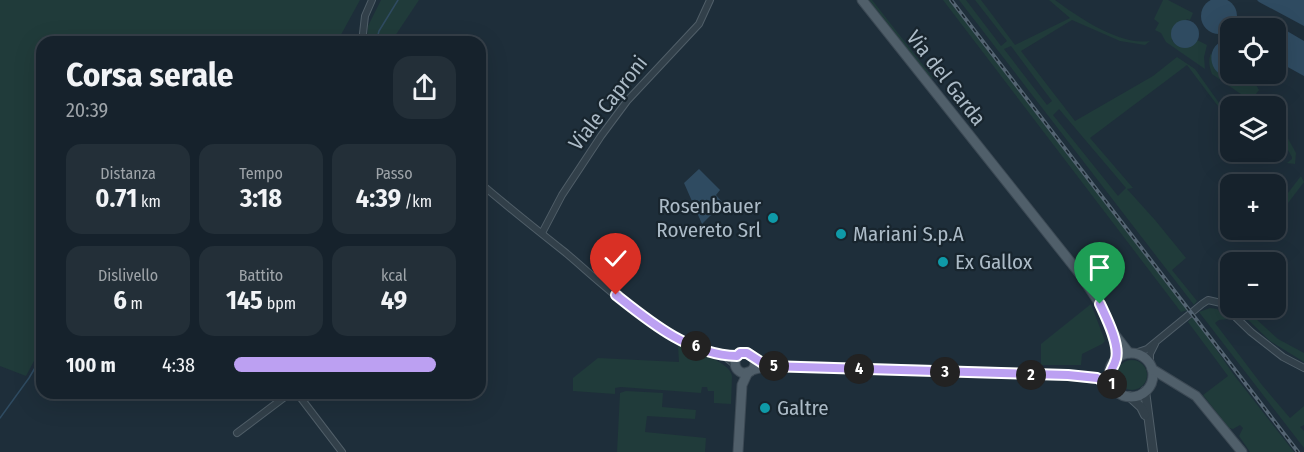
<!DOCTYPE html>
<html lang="it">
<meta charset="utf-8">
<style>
:root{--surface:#16222c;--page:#232f38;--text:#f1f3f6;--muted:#9ea4a9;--line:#353f48;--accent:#bca0f2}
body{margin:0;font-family:"Fira Sans Condensed",sans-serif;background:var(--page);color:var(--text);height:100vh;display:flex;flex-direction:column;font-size:22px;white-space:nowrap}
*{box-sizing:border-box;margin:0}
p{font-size:20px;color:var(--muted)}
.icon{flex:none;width:33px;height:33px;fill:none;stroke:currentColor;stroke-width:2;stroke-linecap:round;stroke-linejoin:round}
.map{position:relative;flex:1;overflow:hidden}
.drawer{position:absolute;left:36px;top:36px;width:450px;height:363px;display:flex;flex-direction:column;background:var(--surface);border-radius:18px;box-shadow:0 6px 24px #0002,0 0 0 2px var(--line)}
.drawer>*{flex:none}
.controls{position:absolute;left:1220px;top:18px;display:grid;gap:12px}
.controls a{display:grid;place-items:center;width:66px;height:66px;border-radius:12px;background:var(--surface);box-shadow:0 6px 24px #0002,0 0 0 2px var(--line);font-size:30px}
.pin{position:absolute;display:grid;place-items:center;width:51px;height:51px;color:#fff;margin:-62px -26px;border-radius:50% 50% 50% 0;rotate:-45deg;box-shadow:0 0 6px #0007}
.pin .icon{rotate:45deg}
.km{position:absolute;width:30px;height:30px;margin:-15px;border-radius:50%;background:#222;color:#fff;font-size:16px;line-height:30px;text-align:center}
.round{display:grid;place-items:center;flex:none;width:63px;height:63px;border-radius:18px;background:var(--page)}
.head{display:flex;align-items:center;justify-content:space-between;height:102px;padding:0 30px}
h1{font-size:33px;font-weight:700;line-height:45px}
.metrics{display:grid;grid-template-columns:repeat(3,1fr);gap:9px;height:102px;padding:6px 30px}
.metrics div{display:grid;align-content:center;border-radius:15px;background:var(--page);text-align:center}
.metrics b{font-size:26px;font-weight:700}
.metrics small{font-size:16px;font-weight:400}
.metrics p{font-size:16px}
ul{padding:0 30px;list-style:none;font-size:20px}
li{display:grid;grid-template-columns:96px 72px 1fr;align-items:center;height:45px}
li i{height:15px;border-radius:8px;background:var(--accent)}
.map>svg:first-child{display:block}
.green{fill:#203b3a;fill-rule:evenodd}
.water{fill:#2f4b61}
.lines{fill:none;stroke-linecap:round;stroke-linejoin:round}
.stream{stroke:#2f4b61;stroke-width:1.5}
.minor-casing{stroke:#505e68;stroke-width:8}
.tertiary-casing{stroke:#505e68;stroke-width:10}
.primary-casing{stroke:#3c4954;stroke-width:11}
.minor{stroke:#32404a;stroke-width:6}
.tertiary{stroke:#32404a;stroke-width:8}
.primary{stroke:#505f6a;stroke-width:9}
.rail-casing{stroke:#546472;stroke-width:4}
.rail{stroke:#18252e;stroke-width:1.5;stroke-dasharray:4.5;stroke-linecap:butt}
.route-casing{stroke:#fff;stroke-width:12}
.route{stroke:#bca0f2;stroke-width:8}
.culture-dot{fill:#0f9aa8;stroke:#18252e;stroke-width:2}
.labels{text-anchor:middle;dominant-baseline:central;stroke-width:4.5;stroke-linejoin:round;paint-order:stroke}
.street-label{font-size:21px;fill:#acbbc7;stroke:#18252e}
.poi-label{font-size:21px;fill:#acbbc7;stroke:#18252e;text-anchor:start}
</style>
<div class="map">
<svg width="1304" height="452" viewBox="0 0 1304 452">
<rect width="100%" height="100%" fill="#1e2e3a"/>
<g class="green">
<path d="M 0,0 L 360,0 L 337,42 L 42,42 L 42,346 L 26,376 L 0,366 Z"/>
<path d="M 381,0 L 419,0 L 391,42 L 367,42 L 368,26 Z"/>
<path d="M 869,0 L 872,0 L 933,78 L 931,79 Z"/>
<path d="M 943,0 L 949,0 L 1188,310 L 1181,312 Z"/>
<path d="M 959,0 L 966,0 L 1001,46 L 1007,41 L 975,0 L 981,0 L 1015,45 L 1070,18 L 1049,0 L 1055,0 C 1078,17 1120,46 1150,41 L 1145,45 L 1120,41 L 1072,20 L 1021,51 L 1075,121 L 1153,76 L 1177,57 L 1195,69 L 1229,117 L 1227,118 L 1187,65 L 1090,138 L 1133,188 L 1127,189 L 1155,220 L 1186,258 L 1172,270 L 1197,301 L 1194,305 ZM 1011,46 L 1052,101 L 1047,105 L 1004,49 ZM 1059,109 L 1126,188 L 1118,196 L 1053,115 Z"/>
<path d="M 1163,0 L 1168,0 L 1193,13 L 1190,20 L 1187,19 L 1172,40 L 1175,44 L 1184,48 L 1197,40 L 1207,45 L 1204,57 L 1205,69 L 1166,42 L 1161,33 L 1155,30 L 1159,23 L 1154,19 Z"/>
<path d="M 1214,47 L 1211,53 L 1220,74 L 1249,74 L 1248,78 L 1253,80 L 1259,90 L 1256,94 L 1257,100 L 1273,103 L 1273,106 L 1258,106 L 1212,74 C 1208,64 1208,57 1214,47 Z"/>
<path d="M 1275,110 L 1283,111 L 1287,118 L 1281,126 L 1296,153 L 1295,164 L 1287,163 L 1292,159 L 1292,157 L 1275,128 Z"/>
<path d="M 1301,176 L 1304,182 L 1275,220 L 1275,210 Z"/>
<path d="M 1091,304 L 1105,341 L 1102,344 L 1082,354 L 1081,365 L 1041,365 L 1041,344 Z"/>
<path d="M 1210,308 L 1217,309 L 1228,319 L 1219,320 L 1215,323 L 1262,385 L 1290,418 L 1304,406 L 1304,425 L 1300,427 L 1304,431 L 1304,448 L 1199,312 Z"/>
<path d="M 1236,308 L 1244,308 L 1278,339 L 1304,353 L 1304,362 L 1270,341 Z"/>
<path d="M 1193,316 L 1234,375 L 1294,452 L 1250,452 L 1239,436 L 1243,428 L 1240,425 L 1233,429 L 1229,428 L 1203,395 L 1228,376 L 1188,322 Z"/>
<path d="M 678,346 C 693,352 729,360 732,376 L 731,404 L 714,403 L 714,391 L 708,391 L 707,387 L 702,387 L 701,393 L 621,387 L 615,388 L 615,394 L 573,391 L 573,378 L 598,358 L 679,362 Z"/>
<circle cx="1132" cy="375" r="15"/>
<path d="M 626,391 L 663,393 L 662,407 L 696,410 L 695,419 L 647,416 L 645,432 L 706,438 L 705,452 L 617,452 L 620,393 Z"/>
</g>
<g class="water">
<circle cx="1219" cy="16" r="18"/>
<path d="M 1257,0 L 1304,0 L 1304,26 L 1259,2 Z"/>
<circle cx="1185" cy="34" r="14"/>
<path d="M 1287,31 L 1304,41 L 1304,76 L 1275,60 L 1275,53 Z"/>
<path d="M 1230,39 L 1230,74 L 1240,74 C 1211,88 1198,43 1230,39 Z"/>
<path d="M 699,169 L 720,190 L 716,195 L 723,203 L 702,224 L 684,183 Z"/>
</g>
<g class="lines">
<g class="stream">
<path d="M 376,42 L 379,31 L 398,0"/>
<path d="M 0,418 L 29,378 L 42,356"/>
</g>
<g class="minor-casing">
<g id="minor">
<path d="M 362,42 L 365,16 L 372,0"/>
<path d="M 480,183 C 508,207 537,230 566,253 C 612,292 673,354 737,356"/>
<path d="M 542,233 L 562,195 L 601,136 L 627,101 L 699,24 L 710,0"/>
<path d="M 1135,353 L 1147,349 L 1202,304 L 1208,300 L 1221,303 L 1251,332 L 1283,357 L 1304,368"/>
<path d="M 724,356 L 734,364"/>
<path d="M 1150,364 L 1150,354 L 1155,344"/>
<path d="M 297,393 L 342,452"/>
<path d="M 237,433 L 290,393"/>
</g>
</g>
<g class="tertiary-casing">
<g id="tertiary">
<path d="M 1145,391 L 1153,452"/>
<path d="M 1129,396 L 1141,407 L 1145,415"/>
</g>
</g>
<g class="primary-casing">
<g id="primary">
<path d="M 862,0 L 1080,274 L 1100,304 L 1112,331 L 1129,353"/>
<circle cx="745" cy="363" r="10"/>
<circle cx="1131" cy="375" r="22"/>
<path d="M 1152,369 L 1196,396 L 1242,452"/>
<path d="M 752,370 L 767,366 L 793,366 L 1068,375 L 1100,379 L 1113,386"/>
<path d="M 738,452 L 742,385 L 748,372"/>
</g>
</g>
<use href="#minor" class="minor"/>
<use href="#tertiary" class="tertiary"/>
<use href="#primary" class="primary"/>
<g class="rail-casing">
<path id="rail" d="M 951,0 L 1298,452"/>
</g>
<use href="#rail" class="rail"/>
</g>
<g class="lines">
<g class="route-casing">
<path id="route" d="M 616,295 C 650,322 690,355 737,356 L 740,353 L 747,353 L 767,366 L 1068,375 L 1097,378 L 1113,386 C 1106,371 1113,371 1116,359 C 1120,344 1106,317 1100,304"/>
</g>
<use href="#route" class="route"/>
</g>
<g class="culture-dot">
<circle cx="773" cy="218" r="6"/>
<circle cx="841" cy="234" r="6"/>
<circle cx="943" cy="262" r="6"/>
<circle cx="765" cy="408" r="6"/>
</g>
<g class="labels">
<g class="street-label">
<text transform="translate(946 78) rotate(52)">Via del Garda</text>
<text transform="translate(608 103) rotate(-52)">Viale Caproni</text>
</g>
<g class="poi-label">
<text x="761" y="206" text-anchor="end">Rosenbauer<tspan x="761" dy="24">Rovereto Srl</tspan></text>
<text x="853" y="234">Mariani S.p.A</text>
<text x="955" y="262">Ex Gallox</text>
<text x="777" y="408">Galtre</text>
</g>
</g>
</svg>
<div class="controls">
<a><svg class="icon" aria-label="locate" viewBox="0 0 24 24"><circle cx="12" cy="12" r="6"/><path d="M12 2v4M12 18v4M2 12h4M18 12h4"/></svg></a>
<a><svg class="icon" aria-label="layers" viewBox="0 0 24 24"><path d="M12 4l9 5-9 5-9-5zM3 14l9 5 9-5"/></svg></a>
<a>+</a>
<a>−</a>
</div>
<div class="pin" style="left:1100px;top:304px;background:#1e9e55"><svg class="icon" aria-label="arrive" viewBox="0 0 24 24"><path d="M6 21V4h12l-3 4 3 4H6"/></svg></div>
<div class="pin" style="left:616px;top:295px;background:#d93025"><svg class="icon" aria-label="check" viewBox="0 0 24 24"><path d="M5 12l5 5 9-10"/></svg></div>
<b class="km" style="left:1112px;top:384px">1</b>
<b class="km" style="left:1031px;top:375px">2</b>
<b class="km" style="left:945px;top:372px">3</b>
<b class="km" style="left:859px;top:369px">4</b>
<b class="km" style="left:774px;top:366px">5</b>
<b class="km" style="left:696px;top:346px">6</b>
<section class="drawer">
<div class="head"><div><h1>Corsa serale</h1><p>20:39</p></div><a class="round"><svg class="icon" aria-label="share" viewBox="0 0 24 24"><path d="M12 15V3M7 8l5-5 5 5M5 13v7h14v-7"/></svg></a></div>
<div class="metrics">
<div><p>Distanza</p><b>0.71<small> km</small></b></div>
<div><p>Tempo</p><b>3:18</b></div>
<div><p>Passo</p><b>4:39<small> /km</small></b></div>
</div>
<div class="metrics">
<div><p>Dislivello</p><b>6<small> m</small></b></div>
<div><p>Battito</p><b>145<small> bpm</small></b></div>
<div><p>kcal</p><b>49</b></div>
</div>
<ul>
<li><b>100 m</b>4:38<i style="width:91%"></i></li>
</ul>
</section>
</div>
